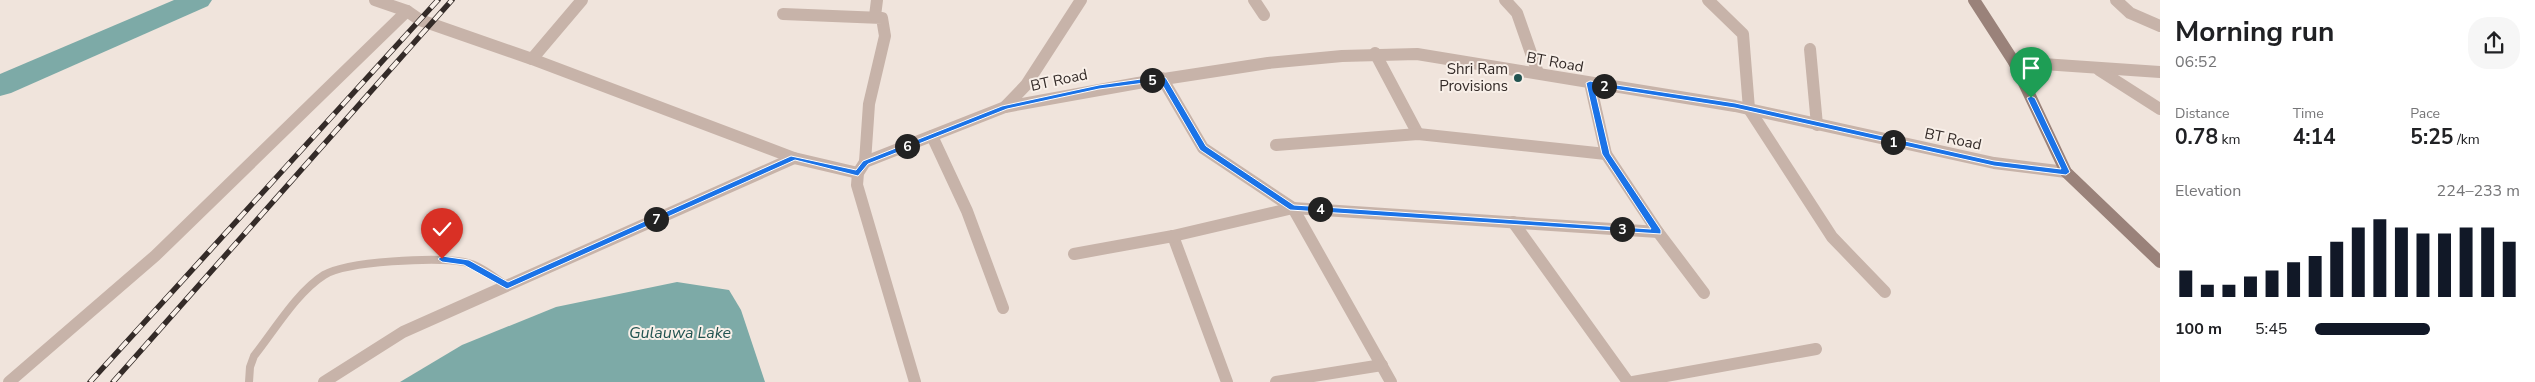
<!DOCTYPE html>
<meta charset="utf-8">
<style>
:root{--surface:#fff;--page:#f6f6f6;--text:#202124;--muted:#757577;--accent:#111827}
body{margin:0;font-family:"Nunito Sans",sans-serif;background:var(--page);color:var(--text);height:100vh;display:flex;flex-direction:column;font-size:19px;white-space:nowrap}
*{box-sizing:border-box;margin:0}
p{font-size:16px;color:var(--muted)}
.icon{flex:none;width:28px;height:28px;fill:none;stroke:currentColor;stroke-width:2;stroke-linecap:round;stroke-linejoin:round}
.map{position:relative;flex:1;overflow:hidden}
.sheet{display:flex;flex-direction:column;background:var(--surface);width:375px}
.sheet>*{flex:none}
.pin{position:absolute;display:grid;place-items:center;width:42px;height:42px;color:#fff;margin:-51px -21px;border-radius:50% 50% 50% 0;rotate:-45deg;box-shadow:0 0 5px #0007}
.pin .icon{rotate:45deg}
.km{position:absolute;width:25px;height:25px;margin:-12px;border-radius:50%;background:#222;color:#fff;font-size:14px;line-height:25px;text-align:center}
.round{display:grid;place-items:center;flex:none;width:52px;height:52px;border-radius:20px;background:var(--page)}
.summary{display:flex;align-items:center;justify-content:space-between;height:85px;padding:0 15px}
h1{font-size:28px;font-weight:700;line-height:38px}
.stats{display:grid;grid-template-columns:repeat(3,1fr);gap:8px;height:85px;padding:5px 15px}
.stats div{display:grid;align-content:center}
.stats b{font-size:21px;font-weight:700}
.stats small{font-size:14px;font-weight:400}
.stats p{font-size:14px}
.chart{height:140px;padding:10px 15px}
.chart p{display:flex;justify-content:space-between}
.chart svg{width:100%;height:90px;margin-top:5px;stroke:var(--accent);stroke-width:6}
ul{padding:0 15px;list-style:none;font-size:16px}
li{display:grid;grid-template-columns:80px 60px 1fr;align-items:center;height:38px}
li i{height:12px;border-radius:6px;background:var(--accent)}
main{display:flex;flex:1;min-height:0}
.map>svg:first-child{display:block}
.water{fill:#7daaa7}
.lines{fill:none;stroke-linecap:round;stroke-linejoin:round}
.river{fill:#7daaa7;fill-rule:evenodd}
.lane{stroke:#c7b3a9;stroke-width:8}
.street{stroke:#c7b3a9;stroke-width:12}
.secondary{stroke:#9a827a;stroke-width:12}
.rail-casing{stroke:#342b28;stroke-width:5.5}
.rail{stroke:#f8efe8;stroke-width:4;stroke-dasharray:11;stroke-linecap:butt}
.route{fill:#1a73e8;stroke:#fff}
.poi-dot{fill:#215350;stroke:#f8efe8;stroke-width:2}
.labels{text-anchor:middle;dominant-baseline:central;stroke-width:4;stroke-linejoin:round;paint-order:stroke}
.street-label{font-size:15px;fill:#342b28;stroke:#f8efe8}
.poi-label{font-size:15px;fill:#342b28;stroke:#f8efe8;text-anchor:end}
.water-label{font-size:16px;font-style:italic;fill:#215350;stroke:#f8efe8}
</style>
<main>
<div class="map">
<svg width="2160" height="382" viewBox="0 0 2160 382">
<rect width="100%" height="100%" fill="#f0e4dc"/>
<path class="water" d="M 677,282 L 729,290 L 741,310 L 765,382 L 400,382 L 462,345 L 556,307 Z"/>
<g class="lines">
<path class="river" d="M 174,0 L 212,0 L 208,6 L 11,93 L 0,96 L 0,74 Z"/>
<path class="lane" d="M 249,382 L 250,367 L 254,356 C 274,331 297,292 324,275 C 347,261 436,257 464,262 C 480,265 494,277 507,286"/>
<g class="street">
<path d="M 375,0 L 407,11 L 420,20 L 532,59 L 794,158 L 858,173"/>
<path d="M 1254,0 L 1264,15"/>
<path d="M 1505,0 L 1517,13 L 1538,73"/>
<path d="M 1708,0 L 1743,34 L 1749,109 L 1832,237 L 1885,292"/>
<path d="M 2116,0 L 2130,13 L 2160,26"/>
<path d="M 783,14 L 882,18 L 885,36 L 869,104 L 865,162"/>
<path d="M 875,16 L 877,0"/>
<path d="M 1810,49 L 1817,125"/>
<path d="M 1375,53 L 1418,134"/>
<path d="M 532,59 L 582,0"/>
<path d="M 2014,62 L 2160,72"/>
<path d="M 2099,70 L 2160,109"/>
<path d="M 1162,78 L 1203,148 L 1293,208 L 1391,382"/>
<path d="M 1005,107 L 1138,83 L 1268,63 L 1342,56 L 1417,54 L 1735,106 L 1994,163 L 2066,172"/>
<path d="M 932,136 L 967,211 L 1003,308"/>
<path d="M 1276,145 L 1418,134 L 1606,154"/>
<path d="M 1513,222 L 1628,382"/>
<path d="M 1658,232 L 1704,293"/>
<path d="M 1173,236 L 1227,382"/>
<path d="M 1074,254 L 1173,236 L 1293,208 L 1658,232 L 1606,154 L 1590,83"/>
<path d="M 9,382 L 155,256 L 407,11"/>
<path d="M 324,382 L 403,332 L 794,158"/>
<path d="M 915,382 L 857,185 L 858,173 L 865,162 L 1005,107 L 1026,85 L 1081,0"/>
<path d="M 1276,382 L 1382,365"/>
<path d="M 1633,382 L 1816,349"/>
</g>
<path class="secondary" d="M 1974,0 L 2014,62 L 2066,172 L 2160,262"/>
<g class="rail-casing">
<g id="rail">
<path d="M 90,382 L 438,0"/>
<path d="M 113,382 L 452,0"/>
</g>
</g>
<use href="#rail" class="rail"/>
</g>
<path class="route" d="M 1162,76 L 1166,78 L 1206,146 L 1294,205 L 1651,229 L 1602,154 L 1586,83 L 1590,81 L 1735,103 L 1994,161 L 2061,169 L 2027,98 L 2031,96 L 2035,98 L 2070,172 L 2066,175 L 1994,166 L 1735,108 L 1594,86 L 1610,154 L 1661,230 L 1661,234 L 1290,210 L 1200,150 L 1160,81 L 1099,89 L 1007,109 L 868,164 L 858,176 L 795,160 L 507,289 L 464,265 L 442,262 L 438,259 L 442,256 L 469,260 L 508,282 L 791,156 L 856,170 L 863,161 L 1002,106 L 1099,85 Z"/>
<circle class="poi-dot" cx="1518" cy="78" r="5"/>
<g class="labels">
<g class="street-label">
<text transform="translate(1555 62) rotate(10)">BT Road</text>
<text transform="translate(1059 80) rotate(-12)">BT Road</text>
<text transform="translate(1953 139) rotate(12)">BT Road</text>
</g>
<g class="poi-label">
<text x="1508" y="69">Shri Ram<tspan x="1508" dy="17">Provisions</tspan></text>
</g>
<g class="water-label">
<text x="680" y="333">Gulauwa Lake</text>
</g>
</g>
</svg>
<div class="pin" style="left:2031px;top:98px;background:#1e9e55"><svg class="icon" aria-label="arrive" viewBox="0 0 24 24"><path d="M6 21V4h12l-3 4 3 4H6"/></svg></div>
<div class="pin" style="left:442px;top:259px;background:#d93025"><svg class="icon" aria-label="check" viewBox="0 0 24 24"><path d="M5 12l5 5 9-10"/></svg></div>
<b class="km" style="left:1893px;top:142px">1</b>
<b class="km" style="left:1604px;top:86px">2</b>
<b class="km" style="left:1622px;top:229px">3</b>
<b class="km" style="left:1320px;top:209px">4</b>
<b class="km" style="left:1152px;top:80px">5</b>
<b class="km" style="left:907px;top:146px">6</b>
<b class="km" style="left:656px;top:219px">7</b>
</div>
<section class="sheet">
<div class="summary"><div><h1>Morning run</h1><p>06:52</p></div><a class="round"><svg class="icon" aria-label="share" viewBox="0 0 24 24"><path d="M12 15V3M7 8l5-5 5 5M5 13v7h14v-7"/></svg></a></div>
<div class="stats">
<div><p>Distance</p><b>0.78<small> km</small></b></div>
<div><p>Time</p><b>4:14</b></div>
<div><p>Pace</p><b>5:25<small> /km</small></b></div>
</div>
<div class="chart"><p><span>Elevation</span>224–233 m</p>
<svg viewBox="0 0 160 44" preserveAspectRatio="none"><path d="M5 44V31M15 44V38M25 44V38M35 44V34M45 44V31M55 44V27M65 44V24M75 44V17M85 44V10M95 44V6M105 44V10M115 44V13M125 44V13M135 44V10M145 44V10M155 44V17"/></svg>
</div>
<ul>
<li><b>100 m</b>5:45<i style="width:56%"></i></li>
</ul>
</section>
</main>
